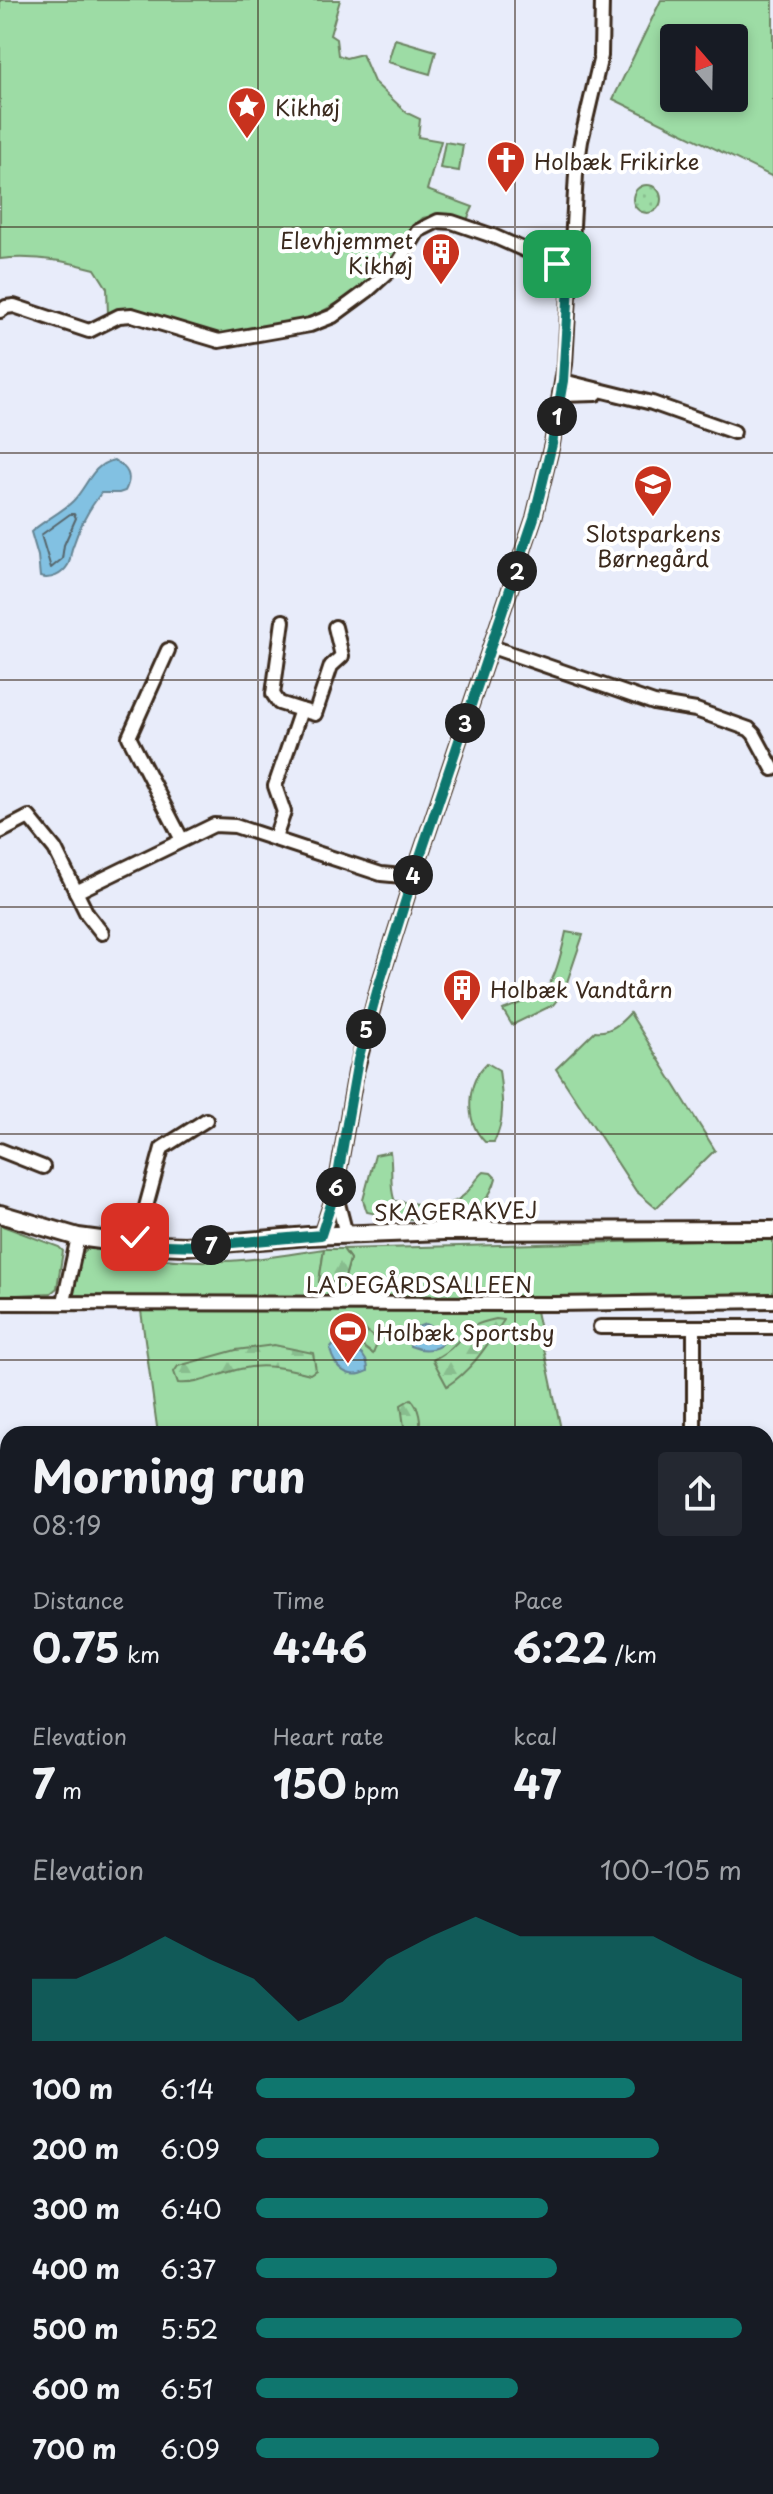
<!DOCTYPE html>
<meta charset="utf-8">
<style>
:root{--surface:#171b24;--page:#242831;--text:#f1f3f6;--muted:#9ea1a6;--accent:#0f766e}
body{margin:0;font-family:"Playpen Sans",sans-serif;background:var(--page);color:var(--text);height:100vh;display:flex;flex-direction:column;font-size:30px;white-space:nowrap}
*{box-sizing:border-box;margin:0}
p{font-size:26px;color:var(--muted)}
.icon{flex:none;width:44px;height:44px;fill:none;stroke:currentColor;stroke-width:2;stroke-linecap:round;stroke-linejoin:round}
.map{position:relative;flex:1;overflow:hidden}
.panel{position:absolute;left:0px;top:1426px;width:774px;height:1068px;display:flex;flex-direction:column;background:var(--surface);border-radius:24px 24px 0 0;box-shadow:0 4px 12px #0003}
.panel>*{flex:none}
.needle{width:52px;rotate:340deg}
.controls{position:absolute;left:660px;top:24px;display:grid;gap:16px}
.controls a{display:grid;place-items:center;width:88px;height:88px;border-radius:8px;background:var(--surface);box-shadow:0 4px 12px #0003;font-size:40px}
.pin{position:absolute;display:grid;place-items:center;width:68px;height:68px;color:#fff;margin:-34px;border-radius:16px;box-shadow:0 4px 12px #0006}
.km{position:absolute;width:40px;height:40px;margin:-20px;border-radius:50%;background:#222;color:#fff;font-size:22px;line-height:40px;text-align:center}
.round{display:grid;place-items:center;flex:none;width:84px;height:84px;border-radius:8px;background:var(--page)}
.headline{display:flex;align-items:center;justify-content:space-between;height:136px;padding:0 32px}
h1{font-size:44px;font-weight:700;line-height:60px}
.metrics{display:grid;grid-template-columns:repeat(3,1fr);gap:12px;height:136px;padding:8px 32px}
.metrics div{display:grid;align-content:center}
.metrics b{font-size:40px;font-weight:700}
.metrics small{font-size:22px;font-weight:400}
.metrics p{font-size:22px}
.chart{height:224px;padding:16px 32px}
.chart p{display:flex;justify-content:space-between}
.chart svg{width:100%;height:144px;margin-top:8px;fill:var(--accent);opacity:.7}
ul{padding:0 32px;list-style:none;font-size:26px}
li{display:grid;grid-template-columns:128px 96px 1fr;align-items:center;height:60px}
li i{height:20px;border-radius:10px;background:var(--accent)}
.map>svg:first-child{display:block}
.green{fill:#9ddca5;stroke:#6c8362;stroke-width:2;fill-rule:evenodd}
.forest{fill:url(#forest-firs);stroke:#6c8362;stroke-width:2}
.park{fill:url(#park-dots);stroke:#6c8362;stroke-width:2}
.water{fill:#82c1e2;stroke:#668594;stroke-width:2}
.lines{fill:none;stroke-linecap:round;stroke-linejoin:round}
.shore{stroke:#57666c;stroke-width:2}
.minor-casing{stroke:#3b2a1e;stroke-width:18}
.tertiary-casing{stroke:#3b2a1e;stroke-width:22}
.minor{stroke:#fff;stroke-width:12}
.tertiary{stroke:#fff;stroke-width:16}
.route-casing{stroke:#fff;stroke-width:16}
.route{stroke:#0f766e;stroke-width:10}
.grid{fill:none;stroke:#3b2a1e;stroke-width:2;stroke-opacity:0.55}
.labels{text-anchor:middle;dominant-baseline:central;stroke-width:8;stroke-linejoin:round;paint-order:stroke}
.poi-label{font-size:22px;fill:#3b2a1e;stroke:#fff;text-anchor:start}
.street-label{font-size:22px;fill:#3b2a1e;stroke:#fff}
</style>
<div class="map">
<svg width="773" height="2494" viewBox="0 0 773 2494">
<defs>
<pattern id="forest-firs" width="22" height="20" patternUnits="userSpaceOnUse" patternTransform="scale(2)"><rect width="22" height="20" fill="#9ddca5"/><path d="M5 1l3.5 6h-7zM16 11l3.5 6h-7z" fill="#88bd8e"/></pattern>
<pattern id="park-dots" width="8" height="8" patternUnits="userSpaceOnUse" patternTransform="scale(2)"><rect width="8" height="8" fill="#9ddca5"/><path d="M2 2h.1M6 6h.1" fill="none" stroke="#88bd8e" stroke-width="1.8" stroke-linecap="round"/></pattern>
</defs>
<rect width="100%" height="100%" fill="#e8ecfa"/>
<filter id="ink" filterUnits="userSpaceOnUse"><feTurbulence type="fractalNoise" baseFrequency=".0125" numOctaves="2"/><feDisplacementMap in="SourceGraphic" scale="16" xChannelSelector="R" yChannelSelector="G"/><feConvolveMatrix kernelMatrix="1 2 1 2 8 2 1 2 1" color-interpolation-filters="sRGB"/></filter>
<g filter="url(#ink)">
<g class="green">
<path d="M 0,0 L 340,0 L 330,35 L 336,39 L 338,55 L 346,58 L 362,54 L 374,82 L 407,113 L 420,119 L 418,137 L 441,141 L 427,190 L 473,207 L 466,222 L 449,216 L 436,215 L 423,218 L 410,230 L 388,265 L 345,299 L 312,317 L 235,333 L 210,333 L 126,308 L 108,314 L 107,288 L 95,269 C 63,260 32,255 0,259 Z"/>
<path d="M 661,0 L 773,0 L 773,177 L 613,99 ZM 674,38 L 734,38 L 734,98 L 674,98 Z"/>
<path d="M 395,39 L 436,51 L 430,74 L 388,62 Z"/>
<path d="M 445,142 L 463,145 L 459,171 L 440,168 Z"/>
<path d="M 566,932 L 583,935 L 564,991 L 553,1005 L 512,1025 L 503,1010 C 517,1004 538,998 548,986 C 557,975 563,946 566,932 Z"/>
<path d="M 630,1013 L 715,1150 L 656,1208 L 636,1191 L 556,1069 L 595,1031 C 610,1033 620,1024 630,1013 Z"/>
<path d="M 487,1063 L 499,1070 C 502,1093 506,1121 494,1142 L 485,1142 C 464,1121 466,1083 487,1063 Z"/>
<path d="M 390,1152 C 393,1167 389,1190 395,1201 C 418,1203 445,1212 463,1196 C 472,1189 475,1179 484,1172 L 491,1173 L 496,1178 C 491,1199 477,1209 461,1222 L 395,1218 L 367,1212 L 363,1200 L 375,1155 Z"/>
<path d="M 0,1225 L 59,1247 L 63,1251 L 57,1288 L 51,1293 L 0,1296 Z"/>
<path d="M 773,1238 L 773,1298 L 76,1299 L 70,1295 L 78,1258 L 88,1248 C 124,1256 162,1260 200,1261 C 241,1263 283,1255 324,1249 L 319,1282 L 344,1281 L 350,1259 L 343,1249 Z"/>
<path d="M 141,1311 L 536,1311 L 562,1434 L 158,1434 Z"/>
<path d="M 0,1802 L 8,1802 L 8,2222 L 0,2223 Z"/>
<path d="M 8,2244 L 8,2486 L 712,2486 L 701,2494 L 0,2494 L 0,2245 Z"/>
</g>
<g class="forest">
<path d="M 324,1249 L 343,1249 L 350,1259 L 344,1281 L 319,1282 Z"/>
<path d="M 496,1319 L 504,1320 C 487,1345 473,1369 447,1386 L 433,1360 C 438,1357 445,1353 450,1349 C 471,1330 464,1326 496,1319 Z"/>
<path d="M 351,1323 L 363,1328 L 378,1341 L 373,1354 L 351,1338 L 334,1333 L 333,1329 Z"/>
<path d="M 274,1345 L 313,1353 L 316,1370 L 310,1374 C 287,1368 263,1363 240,1369 C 218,1374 200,1385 178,1383 L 174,1372 L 178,1366 L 236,1350 Z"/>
<path d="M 411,1399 C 419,1407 422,1423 419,1434 L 405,1434 L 401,1405 Z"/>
</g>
<circle class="park" cx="647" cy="199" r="14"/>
<g class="water">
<path d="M 114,460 C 128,468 133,476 125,491 L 119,493 L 101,493 C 89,509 79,527 73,546 C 70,552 71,560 68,565 C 62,575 51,580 40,577 L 38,556 L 31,532 C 44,520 61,513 73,501 C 88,486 91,465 114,460 Z"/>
<path d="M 425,1324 L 443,1330 L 446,1333 C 446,1351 424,1352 410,1346 L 409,1335 L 412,1329 Z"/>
<path d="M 335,1343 C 351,1344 369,1354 368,1371 C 349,1381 334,1368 330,1349 Z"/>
</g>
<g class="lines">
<path class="shore" d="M 70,514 L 74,514 L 76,518 L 64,545 L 62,559 L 51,568 L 41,535 Z"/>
<g class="minor-casing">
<g id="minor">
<path d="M 0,311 L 6,307 L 14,306 L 89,331 L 119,316 L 132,315 L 219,341 L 310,325 L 333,316 L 367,291 L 399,262 L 418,231 L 438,221 L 452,222 L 493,236 L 570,270"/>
<path d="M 563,381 L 652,403 L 734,432"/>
<path d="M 560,395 L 596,394"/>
<path d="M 283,621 L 273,694 L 279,703 L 301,710"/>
<path d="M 492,647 L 654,703 L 696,710 L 749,729 L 754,734 L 773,769"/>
<path d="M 168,650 L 129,737 L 182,840"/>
<path d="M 0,832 L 29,817 L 55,849 L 87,914 L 102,933"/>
<path d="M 275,838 L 284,812 L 275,786 L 301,710 L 315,714 L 331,666 L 342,656 L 335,627"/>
<path d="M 76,892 L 214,825 L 235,826 L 381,874 L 413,877"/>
<path d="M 0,1150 L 43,1167"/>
<path d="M 335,1192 L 346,1234"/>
<path d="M 321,1235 L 335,1192 L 356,1072 L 378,988 L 413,877 L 534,518 L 552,444 L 565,364 L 576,174 L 581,141 L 601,56 L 602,0"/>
<path d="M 131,1244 L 144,1214 L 162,1148 L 206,1120"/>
<path d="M 64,1302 L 78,1237"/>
<path d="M 0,1303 L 554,1304 L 773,1301"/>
<path d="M 600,1327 L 773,1327"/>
<path d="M 694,1327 L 694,1434"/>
<path d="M 766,1591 L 773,1581"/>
<path d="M 766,1617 L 773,1620"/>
<path d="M 766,1747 L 773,1744"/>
<path d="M 766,1879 L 773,1876"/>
<path d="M 766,2065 L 773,2068"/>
</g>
</g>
<g class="tertiary-casing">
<path id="tertiary" d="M 0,1214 L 78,1237 L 131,1244 L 186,1246 L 308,1236 L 444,1231 L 773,1230"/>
</g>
<use href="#minor" class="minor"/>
<use href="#tertiary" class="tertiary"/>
</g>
</g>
<g class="lines" filter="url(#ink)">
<g class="route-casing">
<path id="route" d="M 135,1237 L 131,1244 L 200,1246 L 321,1235 L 335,1192 L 358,1060 L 378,988 L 413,877 L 534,518 L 552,444 L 563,381 L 570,270 L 557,264"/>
</g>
<use href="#route" class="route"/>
</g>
<path class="grid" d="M 258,0 L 258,1434M 515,0 L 515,1434M 0,227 L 773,227M 0,453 L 773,453M 0,680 L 773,680M 0,907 L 773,907M 0,1134 L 773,1134M 0,1360 L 773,1360M 0,1587 L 8,1587M 766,1587 L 773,1587M 0,1814 L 8,1814M 766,1814 L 773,1814M 0,2041 L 8,2041M 766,2041 L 773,2041M 0,2267 L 8,2267M 766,2267 L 773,2267M 258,2486 L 258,2494M 515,2486 L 515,2494"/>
<defs>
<g id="sight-pin" transform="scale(2)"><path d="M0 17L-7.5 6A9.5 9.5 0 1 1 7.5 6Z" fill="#c8321e" stroke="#fff"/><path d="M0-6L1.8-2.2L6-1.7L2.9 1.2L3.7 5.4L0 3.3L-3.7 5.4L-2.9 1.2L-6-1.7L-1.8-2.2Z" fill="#fff"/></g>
<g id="church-pin" transform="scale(2)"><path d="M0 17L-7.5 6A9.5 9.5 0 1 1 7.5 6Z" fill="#c8321e" stroke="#fff"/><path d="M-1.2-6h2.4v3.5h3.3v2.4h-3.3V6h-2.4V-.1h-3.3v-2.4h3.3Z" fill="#fff"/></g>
<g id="building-pin" transform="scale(2)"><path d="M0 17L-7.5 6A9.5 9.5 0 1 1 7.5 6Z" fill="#c8321e" stroke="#fff"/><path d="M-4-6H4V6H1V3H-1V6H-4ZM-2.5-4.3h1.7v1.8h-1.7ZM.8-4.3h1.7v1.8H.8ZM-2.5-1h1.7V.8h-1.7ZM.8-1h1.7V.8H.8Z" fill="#fff"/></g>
<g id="school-pin" transform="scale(2)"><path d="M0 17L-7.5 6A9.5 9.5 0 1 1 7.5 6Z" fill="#c8321e" stroke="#fff"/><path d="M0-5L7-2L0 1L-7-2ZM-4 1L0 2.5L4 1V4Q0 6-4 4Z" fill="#fff"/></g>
<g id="stadium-pin" transform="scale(2)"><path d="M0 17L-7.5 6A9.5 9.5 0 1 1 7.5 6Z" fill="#c8321e" stroke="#fff"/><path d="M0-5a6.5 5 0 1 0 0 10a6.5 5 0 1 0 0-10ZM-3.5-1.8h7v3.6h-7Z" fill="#fff"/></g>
</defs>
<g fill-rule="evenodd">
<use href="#sight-pin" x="247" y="106"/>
<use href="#church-pin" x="506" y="160"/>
<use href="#building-pin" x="441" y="252"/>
<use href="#school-pin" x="653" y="484"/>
<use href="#building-pin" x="462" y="988"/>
<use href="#stadium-pin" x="348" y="1331"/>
</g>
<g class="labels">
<g class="poi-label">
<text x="275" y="106">Kikhøj</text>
<text x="534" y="160">Holbæk Frikirke</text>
<text x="413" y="239" text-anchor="end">Elevhjemmet<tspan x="413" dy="25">Kikhøj</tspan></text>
<text x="653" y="532" text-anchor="middle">Slotsparkens<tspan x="653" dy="25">Børnegård</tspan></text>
<text x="490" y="988">Holbæk Vandtårn</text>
<text x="376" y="1331">Holbæk Sportsby</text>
</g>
<g class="street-label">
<text transform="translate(456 1210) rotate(-1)">SKAGERAKVEJ</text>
<text x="419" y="1283">LADEGÅRDSALLEEN</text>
</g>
</g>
</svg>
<div class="controls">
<a><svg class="needle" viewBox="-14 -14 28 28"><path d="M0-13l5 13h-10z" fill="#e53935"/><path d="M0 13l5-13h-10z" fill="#9ea1a6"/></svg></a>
</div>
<div class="pin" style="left:557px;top:264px;background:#1e9e55"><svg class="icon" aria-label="arrive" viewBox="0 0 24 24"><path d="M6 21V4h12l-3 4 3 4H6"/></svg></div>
<div class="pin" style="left:135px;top:1237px;background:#d93025"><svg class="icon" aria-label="check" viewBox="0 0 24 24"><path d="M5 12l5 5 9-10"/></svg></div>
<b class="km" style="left:557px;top:416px">1</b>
<b class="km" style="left:517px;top:571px">2</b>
<b class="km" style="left:465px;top:723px">3</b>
<b class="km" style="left:413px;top:875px">4</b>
<b class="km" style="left:366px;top:1029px">5</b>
<b class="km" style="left:336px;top:1187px">6</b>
<b class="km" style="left:211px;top:1245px">7</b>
<section class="panel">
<div class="headline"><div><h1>Morning run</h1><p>08:19</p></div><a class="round"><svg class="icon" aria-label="share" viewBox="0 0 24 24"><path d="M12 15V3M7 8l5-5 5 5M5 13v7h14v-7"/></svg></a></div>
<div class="metrics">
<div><p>Distance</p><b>0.75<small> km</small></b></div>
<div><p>Time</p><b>4:46</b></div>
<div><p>Pace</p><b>6:22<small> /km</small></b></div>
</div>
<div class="metrics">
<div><p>Elevation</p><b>7<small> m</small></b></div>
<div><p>Heart rate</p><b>150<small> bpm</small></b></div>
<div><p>kcal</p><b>47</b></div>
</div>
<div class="chart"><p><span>Elevation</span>100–105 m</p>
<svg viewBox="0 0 160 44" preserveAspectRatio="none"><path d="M0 44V25L10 25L20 19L30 12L40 19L50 25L60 38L70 32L80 19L90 12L100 6L110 12L120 12L130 12L140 12L150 19L160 25V44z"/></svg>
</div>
<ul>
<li><b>100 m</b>6:14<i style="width:78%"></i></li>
<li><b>200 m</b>6:09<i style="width:83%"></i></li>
<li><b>300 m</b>6:40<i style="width:60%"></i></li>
<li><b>400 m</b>6:37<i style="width:62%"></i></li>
<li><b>500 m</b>5:52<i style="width:100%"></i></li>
<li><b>600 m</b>6:51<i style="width:54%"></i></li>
<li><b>700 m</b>6:09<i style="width:83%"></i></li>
</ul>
</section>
</div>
